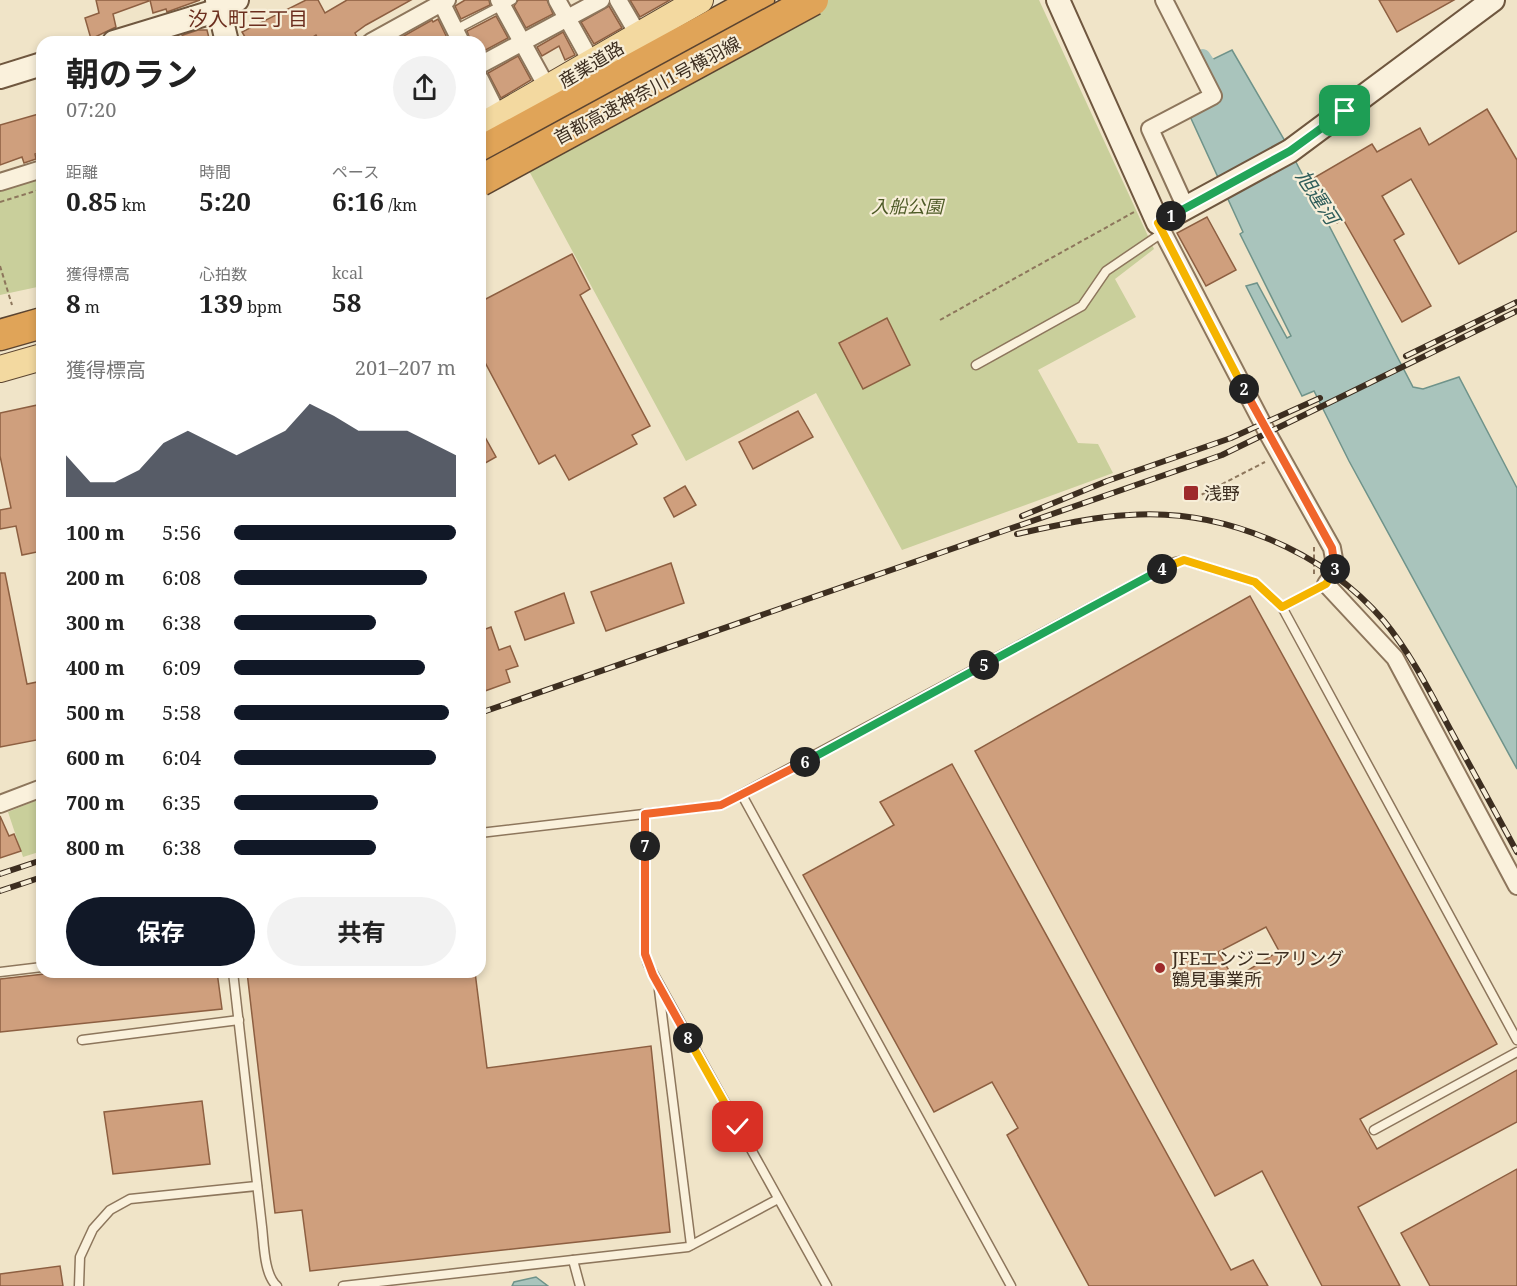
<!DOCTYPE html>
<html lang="ja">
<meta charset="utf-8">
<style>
:root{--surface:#fff;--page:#f2f2f2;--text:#222;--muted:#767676;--accent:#111827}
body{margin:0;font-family:"Noto Serif","Noto Sans JP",serif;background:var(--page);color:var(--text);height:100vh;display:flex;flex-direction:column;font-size:22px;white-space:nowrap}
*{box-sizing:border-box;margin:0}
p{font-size:20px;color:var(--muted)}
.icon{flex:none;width:33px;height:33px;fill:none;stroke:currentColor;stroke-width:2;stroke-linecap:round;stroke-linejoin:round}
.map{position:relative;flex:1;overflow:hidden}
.details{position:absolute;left:36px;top:36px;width:450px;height:942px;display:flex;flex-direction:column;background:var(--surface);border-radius:18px;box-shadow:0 3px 9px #0003}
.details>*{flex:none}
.pin{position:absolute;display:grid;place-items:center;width:51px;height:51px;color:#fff;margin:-26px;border-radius:12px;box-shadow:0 3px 9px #0006}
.km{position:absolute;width:30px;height:30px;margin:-15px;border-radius:50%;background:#222;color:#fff;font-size:16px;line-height:30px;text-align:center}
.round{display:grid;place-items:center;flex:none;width:63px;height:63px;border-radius:32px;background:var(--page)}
.headline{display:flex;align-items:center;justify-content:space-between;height:102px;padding:0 30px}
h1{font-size:33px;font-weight:700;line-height:45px}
.figures{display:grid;grid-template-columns:repeat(3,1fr);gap:9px;height:102px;padding:6px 30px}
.figures div{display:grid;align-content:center}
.figures b{font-size:26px;font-weight:700}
.figures small{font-size:16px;font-weight:400}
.figures p{font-size:16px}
.chart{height:168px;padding:12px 30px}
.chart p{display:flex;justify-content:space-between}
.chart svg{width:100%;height:108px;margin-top:6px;fill:var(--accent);opacity:.7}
.cta{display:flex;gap:12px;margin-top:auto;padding:12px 30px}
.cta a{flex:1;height:69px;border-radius:36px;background:var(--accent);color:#fff;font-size:24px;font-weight:700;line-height:69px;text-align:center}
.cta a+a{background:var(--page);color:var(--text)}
ul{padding:0 30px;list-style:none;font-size:20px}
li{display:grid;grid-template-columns:96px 72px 1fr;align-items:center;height:45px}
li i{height:15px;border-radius:8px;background:var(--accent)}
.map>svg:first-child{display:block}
.green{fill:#c9cf9b}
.water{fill:#a9c4bc;stroke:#6f938a;stroke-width:1.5}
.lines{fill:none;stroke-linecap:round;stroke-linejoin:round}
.canal{stroke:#a9c4bc;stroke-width:14}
.building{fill:#cf9f7d;stroke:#8d5f41;stroke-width:1.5;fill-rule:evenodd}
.lane-casing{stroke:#8d765c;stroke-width:11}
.street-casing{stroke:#8d765c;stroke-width:20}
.secondary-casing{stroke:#6f573f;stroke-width:26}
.primary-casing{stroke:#5b4430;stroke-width:28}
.highway-casing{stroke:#5b4430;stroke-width:33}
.path{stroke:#8d765c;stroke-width:2;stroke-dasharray:4.5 3;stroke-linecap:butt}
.lane{stroke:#faf1dc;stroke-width:8}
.street{stroke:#faf1dc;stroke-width:16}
.secondary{stroke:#faf1dc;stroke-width:22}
.primary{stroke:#f3d9a0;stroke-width:26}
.highway{stroke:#e0a458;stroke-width:30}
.rail-casing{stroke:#3d2e20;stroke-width:6}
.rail{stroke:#f7eed8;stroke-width:4;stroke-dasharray:11;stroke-linecap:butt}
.highway-bridge-casing{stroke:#5b4430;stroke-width:33;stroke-linecap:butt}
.highway-bridge{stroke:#e0a458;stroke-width:30}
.split-1-casing{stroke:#fff;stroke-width:12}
.split-2-casing{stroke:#fff;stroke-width:12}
.split-3-casing{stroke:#fff;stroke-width:12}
.split-4-casing{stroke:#fff;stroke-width:12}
.split-5-casing{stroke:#fff;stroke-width:12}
.split-6-casing{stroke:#fff;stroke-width:12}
.split-7-casing{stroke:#fff;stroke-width:12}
.split-8-casing{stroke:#fff;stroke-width:12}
.split-9-casing{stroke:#fff;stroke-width:12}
.split-1{stroke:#22a559;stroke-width:8}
.split-2{stroke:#f5b400;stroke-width:8}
.split-3{stroke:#f0652b;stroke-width:8}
.split-4{stroke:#f5b400;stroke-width:8}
.split-5{stroke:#22a559;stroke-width:8}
.split-6{stroke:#22a559;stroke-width:8}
.split-7{stroke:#f0652b;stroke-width:8}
.split-8{stroke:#f0652b;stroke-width:8}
.split-9{stroke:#f5b400;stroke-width:8}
.poi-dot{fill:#9e2a2b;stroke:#f7eed8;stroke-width:2}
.labels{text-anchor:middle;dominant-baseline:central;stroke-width:4.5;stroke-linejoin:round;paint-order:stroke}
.street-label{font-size:18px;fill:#3d2e20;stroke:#f7eed8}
.park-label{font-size:18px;font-style:italic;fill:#4d5a26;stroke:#f7eed8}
.poi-label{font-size:18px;fill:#3d2e20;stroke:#f7eed8;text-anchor:start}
.neighbourhood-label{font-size:20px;fill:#6b2e1e;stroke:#f7eed8}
.water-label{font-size:20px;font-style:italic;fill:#2f5d5a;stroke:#f7eed8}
</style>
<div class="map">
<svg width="1517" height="1286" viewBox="0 0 1517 1286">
<rect width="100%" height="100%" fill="#f0e4c8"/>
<g class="green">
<path d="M 792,0 L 1039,0 L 1154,249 L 1115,279 L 1136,317 L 1038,370 L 1078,443 L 1098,444 L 1113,473 L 902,550 L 816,393 L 686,461 L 522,158 Z"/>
<path d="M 42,178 L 42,286 L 0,295 L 0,190 Z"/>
<path d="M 42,798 L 42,851 L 23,857 L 8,812 Z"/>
</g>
<g class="water">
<path d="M 1232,50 L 1285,141 L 1413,387 L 1423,389 L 1459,377 L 1517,488 L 1517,769 L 1349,461 L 1314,391 L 1302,396 L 1246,286 L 1257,283 L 1287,338 L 1291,336 L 1240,234 L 1243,232 L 1189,114 L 1221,98 L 1205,63 Z"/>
<path d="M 536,1277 L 548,1286 L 512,1286 L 514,1282 Z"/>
</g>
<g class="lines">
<path class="canal" d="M 1203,56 L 1217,77"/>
</g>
<g class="building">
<path d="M 96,0 L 149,0 L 149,1 L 113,14 L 116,27 L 91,39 L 85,18 L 99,13 Z"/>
<path d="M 150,0 L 200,0 L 167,12 L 166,9 L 153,13 Z"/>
<path d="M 306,0 L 318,0 L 325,13 L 347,0 L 411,0 L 366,25 L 355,33 L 358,39 L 352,42 L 320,42 L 316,35 L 305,42 L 248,42 L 242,32 Z"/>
<path d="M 465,0 L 489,0 L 490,5 L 461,19 L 455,6 Z"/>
<path d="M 518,0 L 547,0 L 553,14 L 526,28 L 514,6 Z"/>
<path d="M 630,0 L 670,0 L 640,17 Z"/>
<path d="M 1379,0 L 1454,0 L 1397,32 Z"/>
<path d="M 609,6 L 622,28 L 594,44 L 581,22 Z"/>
<path d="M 496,16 L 508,38 L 480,53 L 480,42 L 471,42 L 467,31 Z"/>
<path d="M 438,19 L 449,42 L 393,42 L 432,20 L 433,22 Z"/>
<path d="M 198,30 L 207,30 L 210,42 L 176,42 L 183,35 Z"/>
<path d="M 563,32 L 575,55 L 565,60 L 559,46 L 542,56 L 537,47 Z"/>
<path d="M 518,56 L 531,80 L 501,98 L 488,73 Z"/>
<path d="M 1487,109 L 1517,160 L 1517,231 L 1459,264 L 1411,179 L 1382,196 L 1404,234 L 1394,240 L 1431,306 L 1402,322 L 1343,219 L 1337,223 L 1312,179 L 1372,144 L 1377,152 L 1420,128 L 1429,145 Z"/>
<path d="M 42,113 L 42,152 L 35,154 L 36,159 L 24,163 L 22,157 L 0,165 L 0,125 Z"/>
<path d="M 1207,217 L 1236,270 L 1206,286 L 1177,233 Z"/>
<path d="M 572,254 L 590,289 L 580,295 L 650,426 L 632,435 L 637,444 L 569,480 L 555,455 L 539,464 L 480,353 L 480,302 Z"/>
<path d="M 887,318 L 910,365 L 863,389 L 839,343 Z"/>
<path d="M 42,404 L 42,551 L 22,555 L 16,526 L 0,529 L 0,510 L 11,508 L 0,456 L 0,413 Z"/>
<path d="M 798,411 L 813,437 L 753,469 L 739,442 Z"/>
<path d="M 480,428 L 496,457 L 480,466 Z"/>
<path d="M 685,486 L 696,505 L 674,517 L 664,498 Z"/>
<path d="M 671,563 L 684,603 L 606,631 L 591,592 Z"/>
<path d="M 0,573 L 5,573 L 27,684 L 42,681 L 42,739 L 0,747 Z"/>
<path d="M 564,593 L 574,623 L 525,640 L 515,612 Z"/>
<path d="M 1250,596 L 1497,1044 L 1360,1119 L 1377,1149 L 1517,1070 L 1517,1122 L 1358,1207 L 1400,1286 L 1322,1286 L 1262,1171 L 1215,1196 L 975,751 ZM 1266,927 L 1279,951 L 1234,979 L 1218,952 Z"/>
<path d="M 491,627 L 499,650 L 510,646 L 518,666 L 506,670 L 510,682 L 485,691 L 480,676 L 480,631 Z"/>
<path d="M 952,764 L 1231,1270 L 1253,1260 L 1268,1286 L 1089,1286 L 1007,1135 L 1018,1128 L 992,1082 L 934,1112 L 803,875 L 894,825 L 880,802 Z"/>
<path d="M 0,816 L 9,836 L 14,834 L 21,851 L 0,858 Z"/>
<path d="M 62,972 L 217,972 L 222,1009 L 0,1032 L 0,979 Z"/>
<path d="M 247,972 L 475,972 L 487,1068 L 651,1046 L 670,1232 L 310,1271 L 302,1210 L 275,1213 Z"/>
<path d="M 202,1101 L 210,1164 L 113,1174 L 104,1112 Z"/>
<path d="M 1517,1169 L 1517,1286 L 1430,1286 L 1401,1233 Z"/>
<path d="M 60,1266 L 63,1286 L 0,1286 L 0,1274 Z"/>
</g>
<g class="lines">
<g class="lane-casing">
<g id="lane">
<path d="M 455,30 L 512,0"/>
<path d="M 976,365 L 1082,306 L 1106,271 L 1162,233"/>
<path d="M 1282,607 L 1517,1040"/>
<path d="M 742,795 L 1011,1286"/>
<path d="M 645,814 L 645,954 L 648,964 L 827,1286"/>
<path d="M 480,833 L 721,805 L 1175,562 L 1184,560 L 1255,582 L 1282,607 L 1326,584"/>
<path d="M 0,972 L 42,967"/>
<path d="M 233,972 L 262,1227 C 264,1244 264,1275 277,1286"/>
<path d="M 659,990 L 691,1245"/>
<path d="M 82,1040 L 239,1020"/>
<path d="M 1374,1130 L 1517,1052"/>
<path d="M 573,1260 L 580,1286"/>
<path d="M 79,1286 L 80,1257 L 93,1229 L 110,1210 L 130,1199 L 257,1186"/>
<path d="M 343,1286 L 688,1247 L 778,1199"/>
</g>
</g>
<g class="street-casing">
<g id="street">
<path d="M 440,0 L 461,42"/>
<path d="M 499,0 L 548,89"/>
<path d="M 557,0 L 592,63"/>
<path d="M 618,0 L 639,36"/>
<path d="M 1164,0 L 1213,96 L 1150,129 L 1186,208"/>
<path d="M 371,42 L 447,0"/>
<path d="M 480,65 L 601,0"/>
<path d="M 480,79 L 499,117"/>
<path d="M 0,182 L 42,169"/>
<path d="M 1158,223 L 1268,434 L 1332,548 L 1336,570 L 1326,584 L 1395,658 L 1517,886"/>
<path d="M 0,804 L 42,788"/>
</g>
</g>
<g class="secondary-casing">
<g id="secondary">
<path d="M 217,0 L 227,42"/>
<path d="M 1058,0 L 1158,223 L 1290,151 L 1493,0"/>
<path d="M 114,42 L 219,10 L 237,0"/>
<path d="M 0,77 L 42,64"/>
</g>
</g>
<g class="primary-casing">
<g id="primary">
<path d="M 480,127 L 700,0"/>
<path d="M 0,369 L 42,357"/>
</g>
</g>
<g class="highway-casing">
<g id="highway">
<path d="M 480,152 L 759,0"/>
<path d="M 0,335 L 42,323"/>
</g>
</g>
<g class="path">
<path d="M 0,202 L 42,189"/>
<path d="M 0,266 L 12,305"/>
<path d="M 940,320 L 1134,212"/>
<path d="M 1195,498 L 1265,462"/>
<path d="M 1314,547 L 1314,574"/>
</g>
<use href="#lane" class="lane"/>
<use href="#street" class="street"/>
<use href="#secondary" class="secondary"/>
<use href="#primary" class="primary"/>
<use href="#highway" class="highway"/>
<g class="rail-casing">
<g id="rail">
<path d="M 1406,356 L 1517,302"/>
<path d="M 1022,516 L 1107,481 L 1231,438 L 1320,398"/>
<path d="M 1017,534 C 1054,526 1091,517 1129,515 C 1221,508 1323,550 1384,621 C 1411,654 1430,692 1450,729 C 1472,770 1495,811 1517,852"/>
<path d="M 480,713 L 1222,455 L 1517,311"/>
<path d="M 0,874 L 42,860"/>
<path d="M 0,891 L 42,877"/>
</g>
</g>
<use href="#rail" class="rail"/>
<g class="highway-bridge-casing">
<path id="highway-bridge" d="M 480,181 L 813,0"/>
</g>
<use href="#highway-bridge" class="highway-bridge"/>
</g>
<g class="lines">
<g class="split-1-casing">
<path id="split-1" d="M 1171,216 L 1290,151 L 1345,111"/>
</g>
<g class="split-2-casing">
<path id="split-2" d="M 1171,216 L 1158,223 L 1244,389"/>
</g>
<g class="split-3-casing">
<path id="split-3" d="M 1244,389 L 1332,548 L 1335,569"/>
</g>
<g class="split-4-casing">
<path id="split-4" d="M 1162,569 L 1184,560 L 1255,582 L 1282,607 L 1326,584 L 1335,569"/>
</g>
<g class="split-5-casing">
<path id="split-5" d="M 984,665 L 1162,569"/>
</g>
<g class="split-6-casing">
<path id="split-6" d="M 805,762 L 984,665"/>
</g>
<g class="split-7-casing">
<path id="split-7" d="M 645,846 L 645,814 L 721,805 L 805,762"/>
</g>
<g class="split-8-casing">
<path id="split-8" d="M 645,846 L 645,954 L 653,975 L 688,1038"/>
</g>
<g class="split-9-casing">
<path id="split-9" d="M 688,1038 L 738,1127"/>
</g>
<use href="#split-1" class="split-1"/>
<use href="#split-2" class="split-2"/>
<use href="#split-3" class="split-3"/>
<use href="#split-4" class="split-4"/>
<use href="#split-5" class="split-5"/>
<use href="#split-6" class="split-6"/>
<use href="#split-7" class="split-7"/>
<use href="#split-8" class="split-8"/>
<use href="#split-9" class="split-9"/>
</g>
<g class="poi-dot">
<rect x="1183" y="485" width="16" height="16" rx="3"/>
<circle cx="1160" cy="968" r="6"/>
</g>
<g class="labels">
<g class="street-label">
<text transform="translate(591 64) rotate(-31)">産業道路</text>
<text transform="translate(647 90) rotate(-28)">首都高速神奈川1号横羽線</text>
</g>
<g class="park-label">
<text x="907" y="206">入船公園</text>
</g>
<g class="poi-label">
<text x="1204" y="493">浅野</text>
<text x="1172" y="958">JFEエンジニアリング<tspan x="1172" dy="21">鶴見事業所</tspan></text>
</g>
<g class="neighbourhood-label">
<text x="248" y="18">汐入町三丁目</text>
</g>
<g class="water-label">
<text transform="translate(1318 197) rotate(57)">旭運河</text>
</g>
</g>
</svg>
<div class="pin" style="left:1345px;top:111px;background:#1e9e55"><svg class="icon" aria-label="arrive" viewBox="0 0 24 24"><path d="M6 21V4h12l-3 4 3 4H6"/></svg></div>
<div class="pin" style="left:738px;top:1127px;background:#d93025"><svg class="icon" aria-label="check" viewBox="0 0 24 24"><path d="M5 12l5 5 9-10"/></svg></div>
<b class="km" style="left:1171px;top:216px">1</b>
<b class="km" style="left:1244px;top:389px">2</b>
<b class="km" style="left:1335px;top:569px">3</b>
<b class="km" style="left:1162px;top:569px">4</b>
<b class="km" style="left:984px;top:665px">5</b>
<b class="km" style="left:805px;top:762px">6</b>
<b class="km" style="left:645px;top:846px">7</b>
<b class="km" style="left:688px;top:1038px">8</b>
<section class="details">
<div class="headline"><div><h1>朝のラン</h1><p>07:20</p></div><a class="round"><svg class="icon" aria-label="share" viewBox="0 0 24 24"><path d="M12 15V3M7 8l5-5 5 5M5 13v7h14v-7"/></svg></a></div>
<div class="figures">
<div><p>距離</p><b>0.85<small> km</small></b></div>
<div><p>時間</p><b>5:20</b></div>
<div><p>ペース</p><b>6:16<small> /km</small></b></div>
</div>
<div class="figures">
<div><p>獲得標高</p><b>8<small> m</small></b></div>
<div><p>心拍数</p><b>139<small> bpm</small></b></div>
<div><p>kcal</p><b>58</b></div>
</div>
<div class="chart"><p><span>獲得標高</span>201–207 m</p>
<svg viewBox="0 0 160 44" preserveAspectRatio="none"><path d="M0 44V27L10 38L20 38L30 33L40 22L50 17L60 22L70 27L80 22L90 17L100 6L110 11L120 17L130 17L140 17L150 22L160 27V44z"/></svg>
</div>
<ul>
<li><b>100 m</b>5:56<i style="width:100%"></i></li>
<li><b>200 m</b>6:08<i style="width:87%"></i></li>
<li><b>300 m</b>6:38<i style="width:64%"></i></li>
<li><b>400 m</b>6:09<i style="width:86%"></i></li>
<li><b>500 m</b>5:58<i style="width:97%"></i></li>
<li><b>600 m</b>6:04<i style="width:91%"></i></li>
<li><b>700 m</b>6:35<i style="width:65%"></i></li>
<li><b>800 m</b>6:38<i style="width:64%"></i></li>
</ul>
<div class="cta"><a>保存</a><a>共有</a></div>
</section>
</div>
